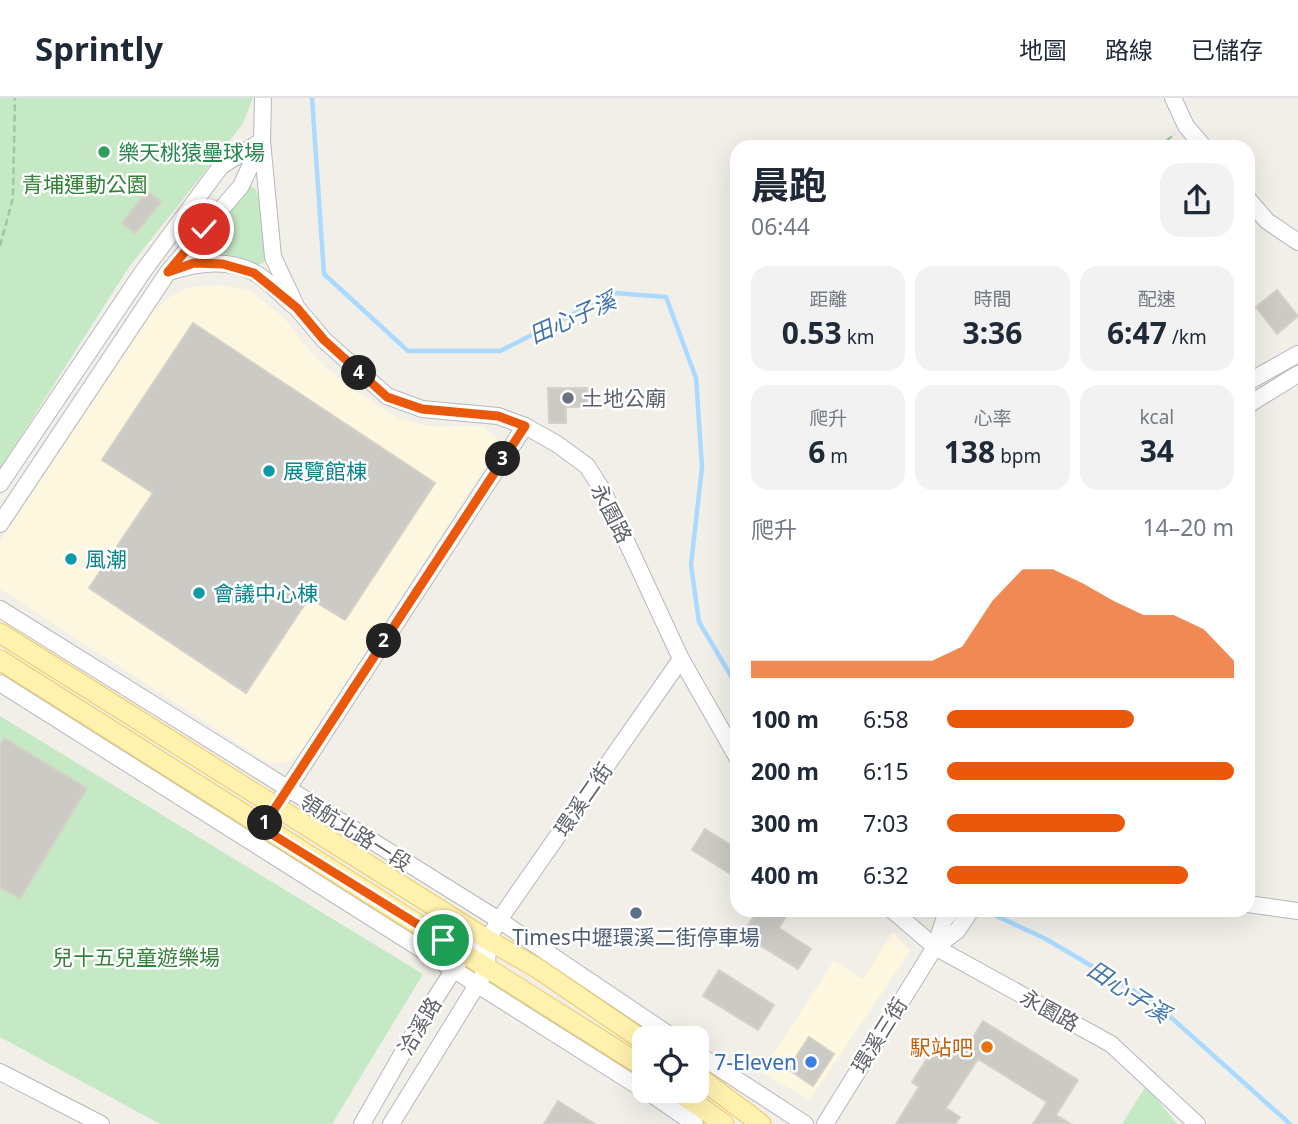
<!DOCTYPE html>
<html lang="zh-TW">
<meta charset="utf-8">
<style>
:root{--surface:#fff;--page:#f2f2f3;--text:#1f2937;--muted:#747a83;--line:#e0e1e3;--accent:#ea580c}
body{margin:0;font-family:"Noto Sans","Noto Sans TC",sans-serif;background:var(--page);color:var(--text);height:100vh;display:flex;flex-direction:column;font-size:26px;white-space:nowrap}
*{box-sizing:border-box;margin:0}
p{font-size:23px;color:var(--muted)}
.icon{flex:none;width:38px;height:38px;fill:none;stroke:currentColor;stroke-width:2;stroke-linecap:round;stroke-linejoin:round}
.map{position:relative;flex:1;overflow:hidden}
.side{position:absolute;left:730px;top:42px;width:525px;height:777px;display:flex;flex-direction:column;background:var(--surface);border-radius:21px;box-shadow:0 7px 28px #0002}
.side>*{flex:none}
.buttons{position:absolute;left:632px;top:928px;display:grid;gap:14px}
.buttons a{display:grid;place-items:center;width:77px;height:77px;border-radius:14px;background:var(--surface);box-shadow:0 7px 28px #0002;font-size:35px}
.pin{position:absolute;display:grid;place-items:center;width:60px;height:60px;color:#fff;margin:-30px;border:4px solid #fff;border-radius:50%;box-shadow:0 2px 7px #0007}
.km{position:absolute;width:35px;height:35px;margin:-18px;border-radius:50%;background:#222;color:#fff;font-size:19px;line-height:35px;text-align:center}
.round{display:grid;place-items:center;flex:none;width:74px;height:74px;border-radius:21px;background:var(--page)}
.overview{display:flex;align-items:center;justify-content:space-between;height:119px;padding:0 21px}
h1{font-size:38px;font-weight:700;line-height:52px}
.stats{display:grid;grid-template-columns:repeat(3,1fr);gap:10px;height:119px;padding:7px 21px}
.stats div{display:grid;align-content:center;border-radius:18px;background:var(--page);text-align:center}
.stats b{font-size:30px;font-weight:700}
.stats small{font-size:19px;font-weight:400}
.stats p{font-size:19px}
.chart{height:196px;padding:14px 21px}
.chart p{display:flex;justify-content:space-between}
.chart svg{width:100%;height:126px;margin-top:7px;fill:var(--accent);opacity:.7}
ul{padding:0 21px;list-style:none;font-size:23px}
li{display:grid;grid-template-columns:112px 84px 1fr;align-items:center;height:52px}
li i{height:18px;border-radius:9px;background:var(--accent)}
header{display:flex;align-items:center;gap:42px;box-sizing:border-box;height:98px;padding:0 35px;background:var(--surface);border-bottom:2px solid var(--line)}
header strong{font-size:33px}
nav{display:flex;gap:38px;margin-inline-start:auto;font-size:24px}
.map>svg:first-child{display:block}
.commercial{fill:#fef7e0}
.green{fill:#c5e8c5}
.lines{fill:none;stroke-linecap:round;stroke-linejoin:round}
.stream{stroke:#aadaff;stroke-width:4.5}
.building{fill:#cccac5;stroke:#d6d1c6;stroke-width:2}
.minor-casing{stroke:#b5b8bc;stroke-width:18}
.major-casing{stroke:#f2c960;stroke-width:21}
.path{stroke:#9cc7a9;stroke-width:2.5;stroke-dasharray:7 3.5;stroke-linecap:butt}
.minor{stroke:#fff;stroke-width:16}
.major{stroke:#fff2af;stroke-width:19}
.route-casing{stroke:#fff;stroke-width:14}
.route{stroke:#ea580c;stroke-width:9}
.leisure-dot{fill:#2e9e5b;stroke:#fff;stroke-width:2.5}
.worship-dot{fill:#6b7280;stroke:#fff;stroke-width:2.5}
.culture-dot{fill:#0f9aa8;stroke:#fff;stroke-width:2.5}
.service-dot{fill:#5c6f8a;stroke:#fff;stroke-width:2.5}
.food-dot{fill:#e8710a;stroke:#fff;stroke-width:2.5}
.shop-dot{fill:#3f7fe0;stroke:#fff;stroke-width:2.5}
.labels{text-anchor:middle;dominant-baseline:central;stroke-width:5;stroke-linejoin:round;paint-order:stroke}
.leisure-label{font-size:21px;fill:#27864d;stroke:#fff;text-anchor:start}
.park-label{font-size:21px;fill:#348238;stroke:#fff}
.worship-label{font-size:21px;fill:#5b616d;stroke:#fff;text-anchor:start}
.culture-label{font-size:21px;fill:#0d838f;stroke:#fff;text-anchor:start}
.street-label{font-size:21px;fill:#5f6368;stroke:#fff}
.service-label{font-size:21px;fill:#4e5e75;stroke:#fff}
.food-label{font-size:21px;fill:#c56008;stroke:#fff;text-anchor:end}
.shop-label{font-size:21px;fill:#366cbe;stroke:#fff;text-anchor:end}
.water-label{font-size:23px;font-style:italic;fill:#4174aa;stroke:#fff}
</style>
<header>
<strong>Sprintly</strong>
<nav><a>地圖</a><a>路線</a><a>已儲存</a></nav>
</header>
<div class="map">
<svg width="1298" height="1026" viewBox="0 0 1298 1026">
<rect width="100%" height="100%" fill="#f1efe8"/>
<g class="commercial">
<path d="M 222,187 L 250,193 L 284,220 L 306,249 L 331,274 L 353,292 L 398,320 L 426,328 L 484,329 L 497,341 L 498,348 L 493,357 L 304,649 L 292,663 L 270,666 L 0,491 L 0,444 L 153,213 L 170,199 L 189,189 Z"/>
<path d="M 893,834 L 910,853 L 810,1002 L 761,974 L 834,863 L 863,881 Z"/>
</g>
<g class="green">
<path d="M 0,0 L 253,0 L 242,27 L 129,169 L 0,371 Z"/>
<path d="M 242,89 L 254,89 C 265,108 269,140 267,162 C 252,176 213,161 194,158 L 192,148 Z"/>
<path d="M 0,618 L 423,876 L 332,1026 L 160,1026 L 0,939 Z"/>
<path d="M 1146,988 L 1177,1026 L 1122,1026 Z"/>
</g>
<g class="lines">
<g class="stream">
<path d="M 312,0 L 324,176 L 408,253 L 500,253 L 615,195 L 666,199 L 696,280 L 702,369 L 691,467 L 699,524 L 737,588"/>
<path d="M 984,812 L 1046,841 L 1156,906 L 1290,1026"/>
</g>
</g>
<g class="building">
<path d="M 147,93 L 161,104 L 135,136 L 122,125 Z"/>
<path d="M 1277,192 L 1298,218 L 1277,236 L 1256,209 Z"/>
<path d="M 193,225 L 435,385 L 345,522 L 309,500 L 246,595 L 89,490 L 153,395 L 102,362 Z"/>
<path d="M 548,290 L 587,290 L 587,309 L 566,309 L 566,325 L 549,325 Z"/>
<path d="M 4,640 L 87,690 L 20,801 L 0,789 L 0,647 Z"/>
<path d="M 705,731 L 737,751 L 737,780 L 692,752 Z"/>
<path d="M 758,812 L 790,812 L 779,830 L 811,851 L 798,871 L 742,836 Z"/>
<path d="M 719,872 L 774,907 L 758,932 L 703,898 Z"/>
<path d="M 983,923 L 1078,982 L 1056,1017 L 1071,1026 L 1033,1026 L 1047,1004 L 978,961 L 946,1010 L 960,1019 L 955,1026 L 896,1026 L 919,989 L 912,984 L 939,942 L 962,957 Z"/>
<path d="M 809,939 L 834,956 L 813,988 L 788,971 Z"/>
<path d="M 558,1003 L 595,1026 L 544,1026 Z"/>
</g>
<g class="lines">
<g class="minor-casing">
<g id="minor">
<path d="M 263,0 L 262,43 L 273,159 L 297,210 L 324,242 L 387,298 L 422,311 L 498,318 L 525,328 L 557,346 L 587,368 L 603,393 L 681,561 L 737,659"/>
<path d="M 1173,0 L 1186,28 L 1204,49"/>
<path d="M 1248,101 L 1267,123 L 1298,144"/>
<path d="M 169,174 C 196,165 228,160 255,175 C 268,182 281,197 293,207"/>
<path d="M 1248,284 L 1298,256"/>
<path d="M 1248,307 L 1298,276"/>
<path d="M 0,386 L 142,175 L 221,68 L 262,43"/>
<path d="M 0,426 L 168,174 L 241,88 L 261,45"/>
<path d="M 0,511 L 499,822 L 674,940"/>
<path d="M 0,585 L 644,992"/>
<path d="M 258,736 L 525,328"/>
<path d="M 1248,806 L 1298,813"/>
<path d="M 892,812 L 935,849 L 1111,946 L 1197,1026"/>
<path d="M 935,849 L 957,833 L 971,812"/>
<path d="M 696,955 L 805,1026"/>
<path d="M 0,974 L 101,1026"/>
<path d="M 645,992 L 695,1026"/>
<path d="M 362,1026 L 425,916 L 464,856 L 488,842"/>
<path d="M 391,1026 L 487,871 L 488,842 L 499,822 L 681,561"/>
<path d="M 825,1026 L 935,849 L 944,822 L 952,812"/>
</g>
</g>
<g class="major-casing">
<g id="major">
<path d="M 0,535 L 488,842 L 537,870 L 644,943"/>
<path d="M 0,562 L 644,969"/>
<path d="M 696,977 L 761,1026"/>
<path d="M 677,992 L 724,1026"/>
</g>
</g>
<g class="path">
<path d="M 1158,49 L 1175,36"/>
<path d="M 0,148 L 13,100 L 15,0"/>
</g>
<use href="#minor" class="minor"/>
<use href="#major" class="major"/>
</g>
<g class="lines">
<g class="route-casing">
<path id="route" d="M 204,131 L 168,174 L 194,165 L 223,166 L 254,175 L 297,210 L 324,242 L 387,299 L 422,311 L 498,318 L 525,328 L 262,730 L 443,842"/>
</g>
<use href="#route" class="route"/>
</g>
<circle class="leisure-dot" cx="104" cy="54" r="7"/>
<circle class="worship-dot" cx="568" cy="300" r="7"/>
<g class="culture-dot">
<circle cx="269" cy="373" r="7"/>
<circle cx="71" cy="461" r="7"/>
<circle cx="199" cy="495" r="7"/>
</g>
<circle class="service-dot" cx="636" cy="815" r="7"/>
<circle class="food-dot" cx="987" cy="949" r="7"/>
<circle class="shop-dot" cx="811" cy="964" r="7"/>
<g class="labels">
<g class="leisure-label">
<text x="118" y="54">樂天桃猿壘球場</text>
</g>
<g class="park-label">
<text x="85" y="86">青埔運動公園</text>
<text x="136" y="859">兒十五兒童遊樂場</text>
</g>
<g class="worship-label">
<text x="582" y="300">土地公廟</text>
</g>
<g class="culture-label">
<text x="283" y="373">展覽館棟</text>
<text x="85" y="461">風潮</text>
<text x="213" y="495">會議中心棟</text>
</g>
<g class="street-label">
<text transform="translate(612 415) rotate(63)">永園路</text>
<text transform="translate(583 701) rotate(-55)">環溪二街</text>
<text transform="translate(356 734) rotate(32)">領航北路一段</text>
<text transform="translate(1050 912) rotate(29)">永園路</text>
<text transform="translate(419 928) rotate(-59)">洽溪路</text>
<text transform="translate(879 937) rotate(-58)">環溪三街</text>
</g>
<g class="service-label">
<text x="636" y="839">Times中壢環溪二街停車場</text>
</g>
<g class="food-label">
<text x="973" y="949">駅站吧</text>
</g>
<g class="shop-label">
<text x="797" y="964">7-Eleven</text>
</g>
<g class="water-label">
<text transform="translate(572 219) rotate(-24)">田心子溪</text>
<text transform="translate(1129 893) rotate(33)">田心子溪</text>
</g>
</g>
</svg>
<div class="buttons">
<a><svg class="icon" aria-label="locate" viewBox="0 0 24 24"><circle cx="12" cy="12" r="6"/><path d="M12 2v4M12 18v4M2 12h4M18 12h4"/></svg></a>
</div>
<div class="pin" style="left:443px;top:842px;background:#1e9e55"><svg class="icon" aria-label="arrive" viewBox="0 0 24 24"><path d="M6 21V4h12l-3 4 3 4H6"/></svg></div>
<div class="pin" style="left:204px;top:131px;background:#d93025"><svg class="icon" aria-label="check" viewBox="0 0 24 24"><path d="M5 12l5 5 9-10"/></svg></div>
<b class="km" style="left:265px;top:725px">1</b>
<b class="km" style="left:384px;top:543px">2</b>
<b class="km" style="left:503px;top:361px">3</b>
<b class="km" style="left:359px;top:275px">4</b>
<section class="side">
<div class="overview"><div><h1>晨跑</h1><p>06:44</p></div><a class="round"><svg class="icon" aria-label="share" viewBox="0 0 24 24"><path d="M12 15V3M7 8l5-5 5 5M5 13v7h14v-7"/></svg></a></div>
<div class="stats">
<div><p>距離</p><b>0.53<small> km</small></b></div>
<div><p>時間</p><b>3:36</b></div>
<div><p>配速</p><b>6:47<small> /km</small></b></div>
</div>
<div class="stats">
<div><p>爬升</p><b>6<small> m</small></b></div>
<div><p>心率</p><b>138<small> bpm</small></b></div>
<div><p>kcal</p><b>34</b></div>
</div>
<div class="chart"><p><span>爬升</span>14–20 m</p>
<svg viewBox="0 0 160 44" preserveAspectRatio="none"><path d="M0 44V38L10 38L20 38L30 38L40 38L50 38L60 38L70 33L80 17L90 6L100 6L110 11L120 17L130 22L140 22L150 27L160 38V44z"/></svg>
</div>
<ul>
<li><b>100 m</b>6:58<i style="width:65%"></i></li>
<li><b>200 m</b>6:15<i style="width:100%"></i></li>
<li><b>300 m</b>7:03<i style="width:62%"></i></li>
<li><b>400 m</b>6:32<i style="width:84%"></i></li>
</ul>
</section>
</div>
